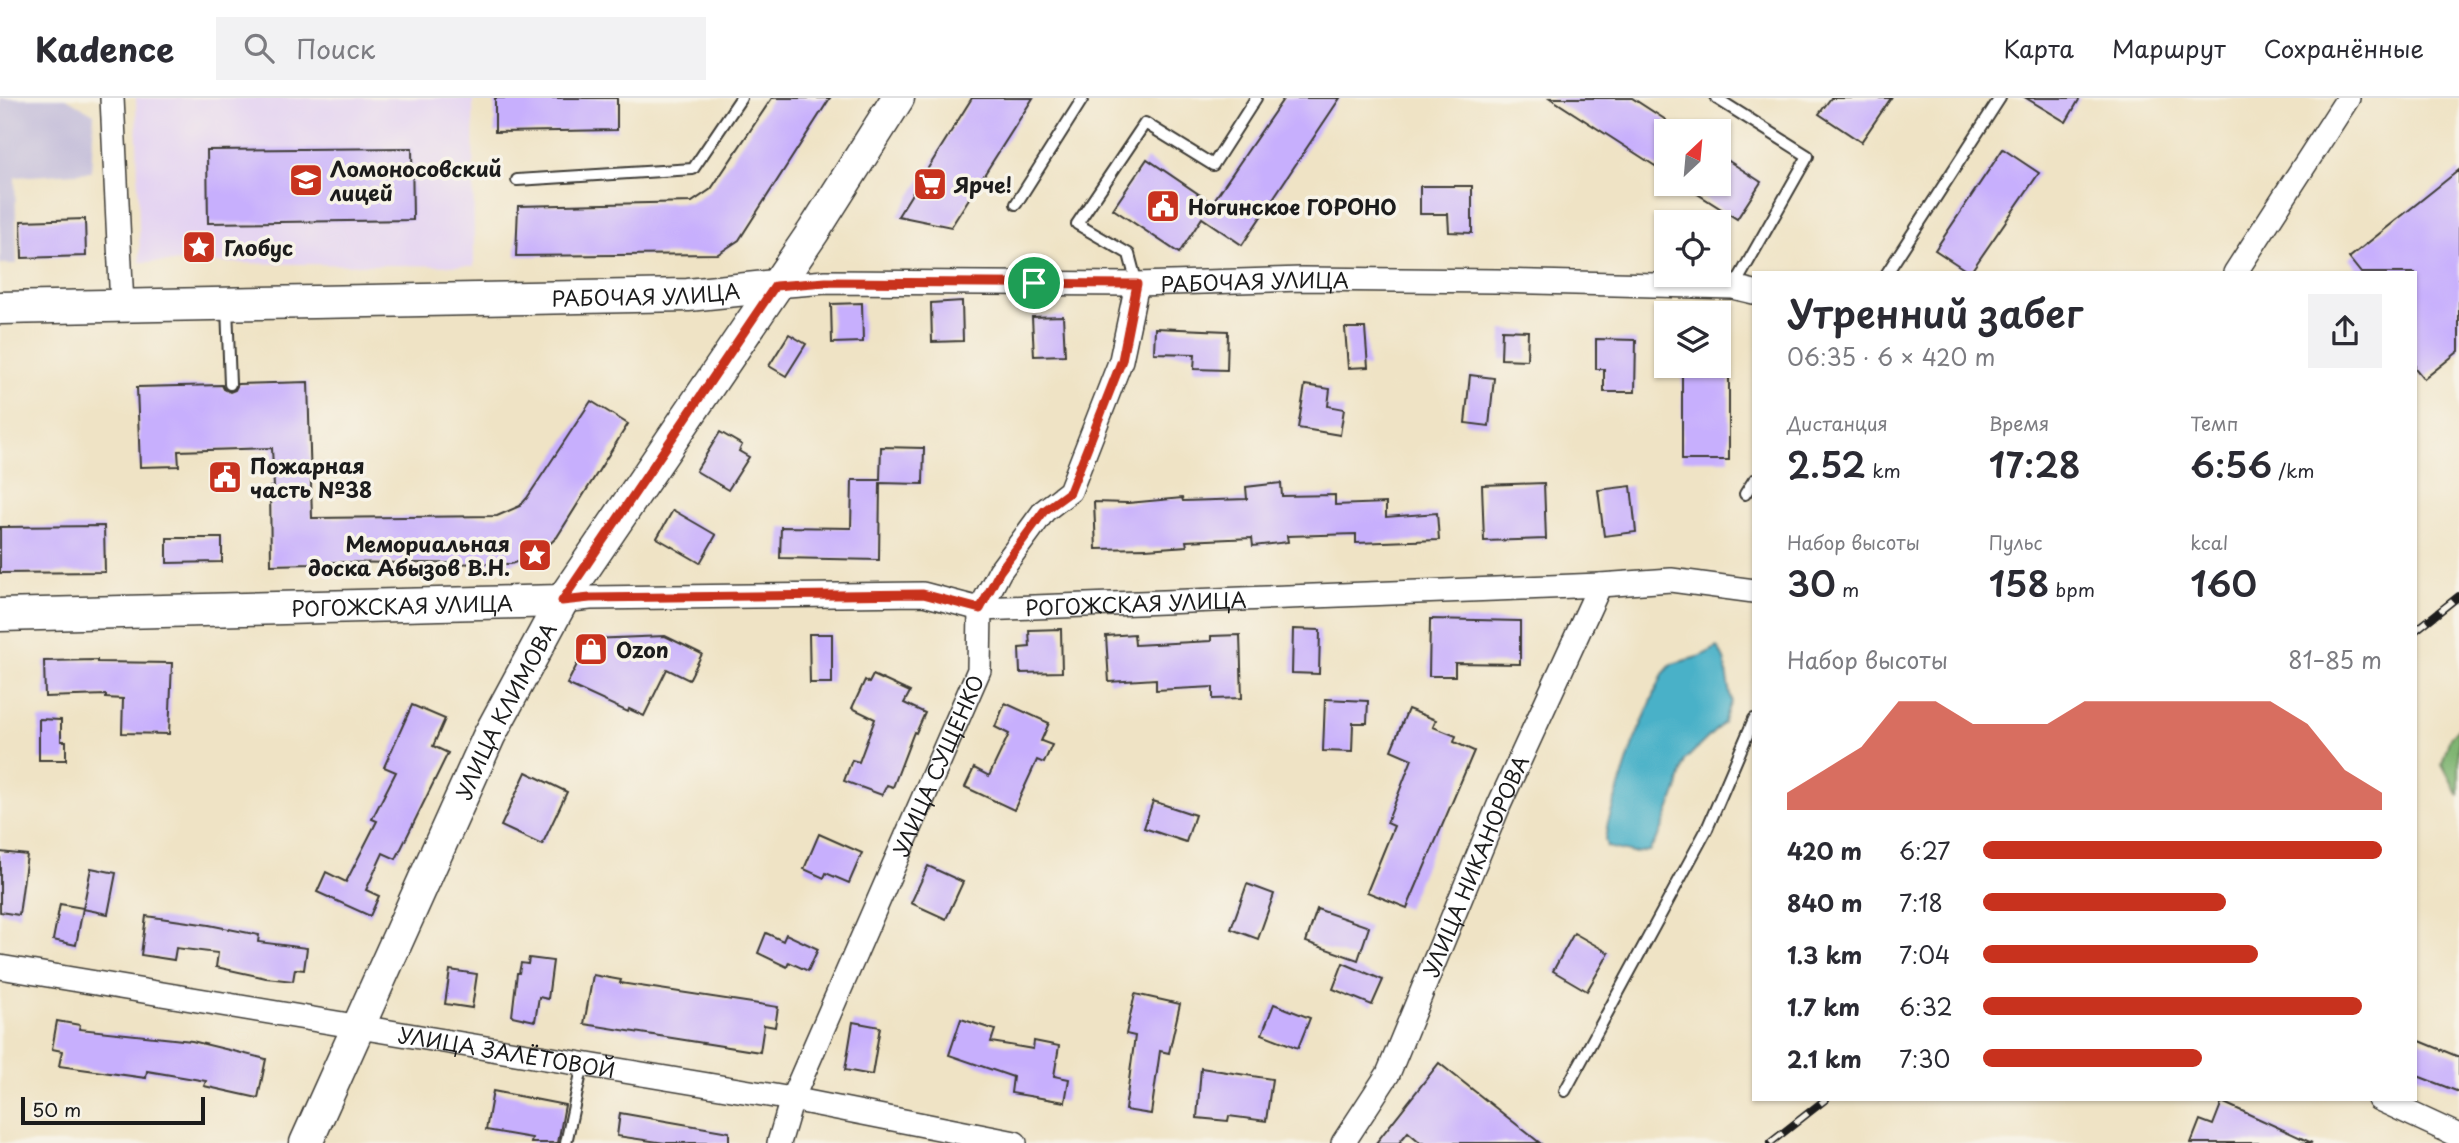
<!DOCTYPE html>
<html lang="ru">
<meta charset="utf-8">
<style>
:root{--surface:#fff;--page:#f2f2f3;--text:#2b2b33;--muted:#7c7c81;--line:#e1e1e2;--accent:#c8321e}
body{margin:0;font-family:"Playpen Sans",sans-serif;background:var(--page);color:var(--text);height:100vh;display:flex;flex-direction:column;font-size:26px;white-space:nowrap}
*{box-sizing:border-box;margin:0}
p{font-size:23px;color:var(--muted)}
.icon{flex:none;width:38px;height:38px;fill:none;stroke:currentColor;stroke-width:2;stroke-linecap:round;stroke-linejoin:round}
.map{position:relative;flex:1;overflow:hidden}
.panel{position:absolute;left:1752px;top:173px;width:665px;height:830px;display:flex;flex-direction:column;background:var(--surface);border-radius:0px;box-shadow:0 2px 5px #0004}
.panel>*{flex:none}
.needle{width:46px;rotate:26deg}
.tools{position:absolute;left:1654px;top:21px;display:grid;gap:14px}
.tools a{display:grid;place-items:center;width:77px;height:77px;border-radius:0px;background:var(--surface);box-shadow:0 2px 5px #0004;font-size:35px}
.scale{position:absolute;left:21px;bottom:18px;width:184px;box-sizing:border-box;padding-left:7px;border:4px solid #1c1c1c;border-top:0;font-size:19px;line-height:24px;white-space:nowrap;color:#1c1c1c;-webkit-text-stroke:5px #f7f3e8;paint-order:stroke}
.pin{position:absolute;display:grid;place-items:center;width:60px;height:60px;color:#fff;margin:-30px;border:4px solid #fff;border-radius:50%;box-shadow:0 2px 7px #0007}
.round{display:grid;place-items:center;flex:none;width:74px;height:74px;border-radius:0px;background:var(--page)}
.summary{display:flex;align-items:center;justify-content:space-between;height:119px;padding:0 35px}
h1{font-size:38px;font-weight:600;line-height:52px}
.metrics{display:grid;grid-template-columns:repeat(3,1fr);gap:10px;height:119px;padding:7px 35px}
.metrics div{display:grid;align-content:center}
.metrics b{font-size:35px;font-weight:600}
.metrics small{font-size:19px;font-weight:400}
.metrics p{font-size:19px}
.chart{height:196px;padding:14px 35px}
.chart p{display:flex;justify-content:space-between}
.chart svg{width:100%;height:126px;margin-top:7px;fill:var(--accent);opacity:.7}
ul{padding:0 35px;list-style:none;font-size:23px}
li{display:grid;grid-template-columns:112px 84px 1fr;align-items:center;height:52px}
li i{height:18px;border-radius:9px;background:var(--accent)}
header{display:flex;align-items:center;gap:42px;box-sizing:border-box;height:98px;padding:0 35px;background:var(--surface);border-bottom:2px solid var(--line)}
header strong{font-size:33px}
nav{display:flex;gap:38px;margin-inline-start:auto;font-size:24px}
.search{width:490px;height:63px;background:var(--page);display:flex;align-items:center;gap:18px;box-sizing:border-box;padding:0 24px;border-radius:0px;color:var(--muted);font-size:26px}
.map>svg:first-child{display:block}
.built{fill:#e4d3f2}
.industrial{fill:#c6c0da}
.forest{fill:#7cb26e;stroke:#4c6745;stroke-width:2}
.water{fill:#49b1c8;stroke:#326672;stroke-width:2}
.building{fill:#c7affd}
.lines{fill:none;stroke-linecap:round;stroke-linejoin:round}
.lane-casing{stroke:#3c3a35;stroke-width:14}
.street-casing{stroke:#3c3a35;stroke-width:26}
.secondary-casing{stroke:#3c3a35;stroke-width:35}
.lane{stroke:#fff;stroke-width:10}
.street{stroke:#fff;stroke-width:23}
.secondary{stroke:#fff;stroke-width:32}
.rail-casing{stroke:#1c1c1c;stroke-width:8}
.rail{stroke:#f7f3e8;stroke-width:5;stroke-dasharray:16;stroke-linecap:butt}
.route-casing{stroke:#fff;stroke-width:14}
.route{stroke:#c8321e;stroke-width:9}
.labels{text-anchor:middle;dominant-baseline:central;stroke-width:7;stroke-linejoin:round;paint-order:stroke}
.poi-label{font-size:21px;font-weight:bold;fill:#1c1c1c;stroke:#f7f3e8;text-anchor:start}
.street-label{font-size:21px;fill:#1c1c1c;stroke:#f7f3e8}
</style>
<header>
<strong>Kadence</strong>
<div class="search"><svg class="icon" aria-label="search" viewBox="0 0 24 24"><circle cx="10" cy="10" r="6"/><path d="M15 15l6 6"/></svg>Поиск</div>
<nav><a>Карта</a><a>Маршрут</a><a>Сохранённые</a></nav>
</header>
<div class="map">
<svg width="2459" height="1045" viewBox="0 0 2459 1045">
<rect width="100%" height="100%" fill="#f7f3e8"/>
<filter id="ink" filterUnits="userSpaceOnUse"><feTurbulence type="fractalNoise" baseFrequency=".0143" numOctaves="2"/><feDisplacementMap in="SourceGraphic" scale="14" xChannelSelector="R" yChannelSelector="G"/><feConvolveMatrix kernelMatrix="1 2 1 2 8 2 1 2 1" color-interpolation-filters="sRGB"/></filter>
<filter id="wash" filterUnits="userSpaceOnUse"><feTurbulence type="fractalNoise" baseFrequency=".00686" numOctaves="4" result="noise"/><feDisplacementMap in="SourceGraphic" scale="28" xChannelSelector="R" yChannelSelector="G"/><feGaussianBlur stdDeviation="1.57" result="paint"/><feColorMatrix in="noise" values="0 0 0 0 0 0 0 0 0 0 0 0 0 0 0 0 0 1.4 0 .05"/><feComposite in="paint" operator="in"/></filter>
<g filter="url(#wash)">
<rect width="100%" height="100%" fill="#efe3c5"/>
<path class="built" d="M 136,0 L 473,0 L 474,168 L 140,164 Z"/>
<path class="industrial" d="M 0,0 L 66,0 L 94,16 L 91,74 L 15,79 L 17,166 L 0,166 Z"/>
<path class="forest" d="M 2459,629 L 2459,698 L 2442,666 L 2450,639 Z"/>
<path class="water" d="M 1718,549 L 1724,561 L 1731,603 L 1723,625 L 1685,662 L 1678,689 L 1660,736 L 1649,753 L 1633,755 L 1607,749 L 1605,742 L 1608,724 L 1633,646 L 1663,576 L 1672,566 L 1701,558 Z"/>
<g id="blocks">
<g class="building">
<path d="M 495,0 L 617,0 L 617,32 L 495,34 Z"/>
<path d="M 772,0 L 830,0 L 739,142 L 718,156 L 516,158 L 518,108 L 692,104 L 711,91 Z"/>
<path d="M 972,0 L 1033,0 L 951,129 L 898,118 Z"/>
<path d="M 1284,0 L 1340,0 L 1242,147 L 1202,120 L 1179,155 L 1113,111 L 1147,61 L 1212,105 Z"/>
<path d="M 1550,0 L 1632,0 L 1666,22 L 1666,75 Z"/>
<path d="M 1831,0 L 1891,0 L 1861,44 L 1819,16 Z"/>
<path d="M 2026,0 L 2080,0 L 2066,24 Z"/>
<path d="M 412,50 L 413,122 L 208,125 L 207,52 Z"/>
<path d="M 2003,51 L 2039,75 L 1970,175 L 1935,152 Z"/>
<path d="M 1718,56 L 1761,84 L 1737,121 L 1682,86 L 1718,86 Z"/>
<path d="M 2459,72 L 2459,253 L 2424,281 L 2415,270 L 2415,175 L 2361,175 L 2349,160 Z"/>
<path d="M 1420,88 L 1472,88 L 1472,135 L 1449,134 L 1448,116 L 1420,116 Z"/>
<path d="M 85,121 L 86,158 L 22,160 L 21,123 Z"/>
<path d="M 962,203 L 963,243 L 932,244 L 931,205 Z"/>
<path d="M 862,205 L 863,244 L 832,245 L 831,206 Z"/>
<path d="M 1063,218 L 1065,257 L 1034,258 L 1032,219 Z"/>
<path d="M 1155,230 L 1228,233 L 1227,272 L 1194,271 L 1195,256 L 1154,255 Z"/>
<path d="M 1345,230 L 1365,230 L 1368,269 L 1348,270 Z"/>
<path d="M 1502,232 L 1528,233 L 1527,262 L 1501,261 Z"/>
<path d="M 789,236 L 806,246 L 786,278 L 769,268 Z"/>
<path d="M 1596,241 L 1636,242 L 1635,294 L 1604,294 L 1604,271 L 1596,271 Z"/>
<rect x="1682" y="268" width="47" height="94"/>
<path d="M 1470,277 L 1494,280 L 1489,328 L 1465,325 Z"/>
<path d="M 308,284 L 312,420 L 497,418 L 520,408 L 527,400 L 591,303 L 628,326 L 557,439 L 540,455 L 511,466 L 313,464 L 313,466 L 271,467 L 270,389 L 274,389 L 272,350 L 178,353 L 179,368 L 140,369 L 137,289 L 222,287 L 224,291 L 230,294 L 235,292 L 238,286 Z"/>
<path d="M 1305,287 L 1330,291 L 1328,308 L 1344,311 L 1340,337 L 1298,330 Z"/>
<path d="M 720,334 L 742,347 L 739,353 L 749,359 L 728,392 L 696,373 Z"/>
<path d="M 881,349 L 924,350 L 923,386 L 880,385 L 879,462 L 780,460 L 781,429 L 851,430 L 852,382 L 880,382 Z"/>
<path d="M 1281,385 L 1282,398 L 1335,397 L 1335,407 L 1386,405 L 1386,419 L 1437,415 L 1439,442 L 1356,445 L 1356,436 L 1287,438 L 1288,444 L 1253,448 L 1252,440 L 1186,443 L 1187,448 L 1146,451 L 1146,450 L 1096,451 L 1094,404 L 1128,405 L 1182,400 L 1183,403 L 1247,401 L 1246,389 Z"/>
<path d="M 1544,385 L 1546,441 L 1484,443 L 1482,387 Z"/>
<path d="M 1631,388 L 1636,434 L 1604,438 L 1598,392 Z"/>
<path d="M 673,412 L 716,437 L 700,465 L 657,440 Z"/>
<path d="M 104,428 L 105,474 L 0,475 L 0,429 Z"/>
<path d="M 167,440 L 222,440 L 222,464 L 167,465 Z"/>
<path d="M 1430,521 L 1520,523 L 1520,566 L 1455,565 L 1455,578 L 1429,578 Z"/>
<path d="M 1061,531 L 1062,574 L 1020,575 L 1019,550 L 1030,549 L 1029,532 Z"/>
<path d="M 1293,531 L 1320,532 L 1319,576 L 1292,575 Z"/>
<path d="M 809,536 L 832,536 L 832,585 L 810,585 Z"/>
<path d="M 1134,536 L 1135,547 L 1211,543 L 1211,538 L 1240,537 L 1242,600 L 1213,601 L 1213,589 L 1156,592 L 1156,581 L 1109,584 L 1106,538 Z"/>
<path d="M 665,538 L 702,556 L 689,582 L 667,571 L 644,618 L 629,611 L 628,614 L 567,586 L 590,541 Z"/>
<path d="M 97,562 L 97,564 L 172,565 L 169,636 L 122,635 L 123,601 L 106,600 L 106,597 L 45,599 L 44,563 Z"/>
<path d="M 873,577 L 910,594 L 904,605 L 925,615 L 916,635 L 914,634 L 893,689 L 887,687 L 882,697 L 844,683 L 852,662 L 859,664 L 875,621 L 852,610 L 865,582 L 869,585 Z"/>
<path d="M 1325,601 L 1368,603 L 1367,625 L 1353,625 L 1352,654 L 1323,653 Z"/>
<path d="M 1005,605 L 1049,625 L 1041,643 L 1052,647 L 1044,665 L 1037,662 L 1014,712 L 965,689 L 974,670 L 989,678 L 1009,636 L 995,629 Z"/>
<path d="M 412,607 L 445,621 L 433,648 L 448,655 L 396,761 L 383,755 L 366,792 L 379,798 L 370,818 L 317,794 L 326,774 L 346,784 L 377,723 L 372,721 L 396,674 L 384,669 Z"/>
<path d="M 1408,611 L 1436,622 L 1433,629 L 1456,638 L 1454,644 L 1474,653 L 1407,810 L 1367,794 L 1394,728 L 1387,725 L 1412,661 L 1391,652 Z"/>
<path d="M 39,621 L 61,622 L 61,643 L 66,643 L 66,662 L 39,662 Z"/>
<path d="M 526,674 L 567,694 L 542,747 L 501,728 Z"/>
<path d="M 1153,703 L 1195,717 L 1186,744 L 1144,730 Z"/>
<path d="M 819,736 L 862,755 L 849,785 L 826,775 L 824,780 L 804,771 Z"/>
<path d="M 0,754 L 27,757 L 19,817 L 0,814 Z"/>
<path d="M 928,768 L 963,784 L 946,821 L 911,805 Z"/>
<path d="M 91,770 L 116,775 L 108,816 L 83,811 Z"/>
<path d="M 1247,786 L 1274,796 L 1258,841 L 1231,831 Z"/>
<path d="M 60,806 L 83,810 L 76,847 L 53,842 Z"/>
<path d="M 1317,811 L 1369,829 L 1358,862 L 1306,844 Z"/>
<path d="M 146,818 L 209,827 L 259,837 L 258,844 L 307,850 L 304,872 L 295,871 L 293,883 L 266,880 L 216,869 L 218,855 L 176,850 L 174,862 L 141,857 Z"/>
<path d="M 766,835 L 783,843 L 786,836 L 818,851 L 808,873 L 789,864 L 787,869 L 758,855 Z"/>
<path d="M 1574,835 L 1609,855 L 1587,893 L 1553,873 Z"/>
<path d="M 529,860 L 553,863 L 548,901 L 539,899 L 535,923 L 512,918 L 517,875 L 519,875 L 521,865 L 528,866 Z"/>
<path d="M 1343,865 L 1383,882 L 1372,907 L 1333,891 Z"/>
<path d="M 450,872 L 477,876 L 472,910 L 445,906 Z"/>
<path d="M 593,877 L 621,882 L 620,885 L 778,909 L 775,929 L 764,927 L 760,954 L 584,926 Z"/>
<path d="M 1135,896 L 1180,906 L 1169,955 L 1160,953 L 1151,1016 L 1125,1012 L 1135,938 L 1126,936 Z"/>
<path d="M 1274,906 L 1310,920 L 1298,950 L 1262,936 Z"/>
<path d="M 961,921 L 995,932 L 991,944 L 1033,951 L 1034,943 L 1059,948 L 1054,978 L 1069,981 L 1065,1004 L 1011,995 L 1013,979 L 949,957 Z"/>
<path d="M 57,923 L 80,927 L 79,931 L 192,943 L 266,961 L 258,1000 L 204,988 L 206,983 L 147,973 L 146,980 L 59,968 L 62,953 L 52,951 Z"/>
<path d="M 853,924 L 880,929 L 872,977 L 845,972 Z"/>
<path d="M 2415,941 L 2459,959 L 2459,994 L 2415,977 Z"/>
<path d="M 1439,965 L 1540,1045 L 1421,1045 L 1408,1034 L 1399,1045 L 1376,1045 Z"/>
<path d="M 1201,970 L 1272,981 L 1266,1023 L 1229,1018 L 1228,1023 L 1197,1020 Z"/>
<path d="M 493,993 L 565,1007 L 558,1045 L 531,1045 L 532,1040 L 486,1032 Z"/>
<path d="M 2222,1004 L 2312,1045 L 2191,1045 L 2200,1022 L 2213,1027 Z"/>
<path d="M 620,1015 L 729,1034 L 729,1045 L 665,1045 L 617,1038 Z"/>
</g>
</g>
</g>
<g filter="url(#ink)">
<use href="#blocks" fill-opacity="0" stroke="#3c3a35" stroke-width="2"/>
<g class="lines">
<g class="lane-casing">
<g id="lane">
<path d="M 1716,0 L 1808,58 L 1734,189"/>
<path d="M 517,82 L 693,71 L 741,0"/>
<path d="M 1016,106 L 1083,0"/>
<path d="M 1887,175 L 2000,0"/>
<path d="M 1137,186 L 1129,156 L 1077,126 L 1145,25 L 1213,67 L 1256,0"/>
<path d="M 227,209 L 230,286"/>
<path d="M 1745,396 L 1754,382"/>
<path d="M 1565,993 L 1707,731 L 1754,621"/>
<path d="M 566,1045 L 583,966"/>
</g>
</g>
<g class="street-casing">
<g id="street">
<path d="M 112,0 L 122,208"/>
<path d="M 2235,175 L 2348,0"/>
<path id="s1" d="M 775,188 L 826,184 L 1137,186 L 1302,181 L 1497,183 L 1733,189 L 1754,194"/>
<path id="s2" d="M 562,503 L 590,500 L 923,496 L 980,511 L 1600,487 L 1671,482 L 1754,493"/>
<path id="s3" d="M 0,869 L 792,1001 L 1015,1045"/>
<path d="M 2379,1001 L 2459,1038"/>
<path id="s4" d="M 779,1045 L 792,1001 L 979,572 L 980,511 L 1000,473 L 1044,413 L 1070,393 L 1121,262 L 1137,186"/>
<path id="s5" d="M 1343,1045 L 1388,976 L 1499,707 L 1600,487"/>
</g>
</g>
<g class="secondary-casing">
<g id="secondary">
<path id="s6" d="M 0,210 L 688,197 L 775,188"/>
<path id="s7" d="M 0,517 L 562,503"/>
<path id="s8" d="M 306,1045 L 489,638 L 562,503 L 813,134 L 898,0"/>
</g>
</g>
<use href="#lane" class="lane"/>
<use href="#street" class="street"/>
<use href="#secondary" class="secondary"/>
<g class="rail-casing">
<g id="rail">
<path d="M 2415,533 L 2459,498"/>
<path d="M 1770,1045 L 1826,1001"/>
</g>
</g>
<use href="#rail" class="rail"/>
</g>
</g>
<g class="lines" filter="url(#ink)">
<g class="route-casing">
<path id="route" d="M 826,184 L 1137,186 L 1122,262 L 1070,394 L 1044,413 L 1000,473 L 980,511 L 923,496 L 590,500 L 562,503 L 775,188 Z"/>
</g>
<use href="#route" class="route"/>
</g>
<defs>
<g id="school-square" transform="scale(1.75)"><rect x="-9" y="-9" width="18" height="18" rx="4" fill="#c8321e" stroke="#f7f3e8"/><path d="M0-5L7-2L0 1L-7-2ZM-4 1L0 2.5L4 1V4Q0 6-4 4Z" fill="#fff"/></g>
<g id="supermarket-square" transform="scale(1.75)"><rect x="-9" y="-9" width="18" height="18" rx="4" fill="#c8321e" stroke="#f7f3e8"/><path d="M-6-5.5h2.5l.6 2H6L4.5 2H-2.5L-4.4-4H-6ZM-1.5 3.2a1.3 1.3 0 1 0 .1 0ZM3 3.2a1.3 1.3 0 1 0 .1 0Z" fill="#fff"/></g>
<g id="civic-square" transform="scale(1.75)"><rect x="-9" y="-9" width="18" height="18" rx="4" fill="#c8321e" stroke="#f7f3e8"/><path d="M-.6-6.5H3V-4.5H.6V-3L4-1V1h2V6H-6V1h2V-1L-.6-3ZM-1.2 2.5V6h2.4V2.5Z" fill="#fff"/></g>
<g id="sight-square" transform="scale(1.75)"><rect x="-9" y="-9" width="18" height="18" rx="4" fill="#c8321e" stroke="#f7f3e8"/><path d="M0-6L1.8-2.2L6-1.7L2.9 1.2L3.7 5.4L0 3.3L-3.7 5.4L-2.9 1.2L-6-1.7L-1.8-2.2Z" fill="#fff"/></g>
<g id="shop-square" transform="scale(1.75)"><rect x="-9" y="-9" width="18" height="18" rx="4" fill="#c8321e" stroke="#f7f3e8"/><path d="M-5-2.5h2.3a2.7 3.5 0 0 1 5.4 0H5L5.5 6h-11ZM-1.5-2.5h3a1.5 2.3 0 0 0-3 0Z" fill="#fff"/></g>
</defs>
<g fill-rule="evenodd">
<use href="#school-square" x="306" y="82"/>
<use href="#supermarket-square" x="930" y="86"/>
<use href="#civic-square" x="1163" y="108"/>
<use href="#sight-square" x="199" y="149"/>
<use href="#civic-square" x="225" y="379"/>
<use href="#sight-square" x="535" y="457"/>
<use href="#shop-square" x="591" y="551"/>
</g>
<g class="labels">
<g class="poi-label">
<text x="330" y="70">Ломоносовский<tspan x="330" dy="24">лицей</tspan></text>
<text x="954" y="86">Ярче!</text>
<text x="1188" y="108">Ногинское ГОРОНО</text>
<text x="224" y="149">Глобус</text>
<text x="250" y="367">Пожарная<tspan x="250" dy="24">часть №38</tspan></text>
<text x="510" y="445" text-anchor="end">Мемориальная<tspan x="510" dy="24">доска Абызов В.Н.</tspan></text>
<text x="616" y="551">Ozon</text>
</g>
<g class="street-label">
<text stroke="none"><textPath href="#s1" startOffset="480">РАБОЧАЯ УЛИЦА</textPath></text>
<text stroke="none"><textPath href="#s6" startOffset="646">РАБОЧАЯ УЛИЦА</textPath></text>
<text stroke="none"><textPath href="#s2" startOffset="576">РОГОЖСКАЯ УЛИЦА</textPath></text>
<text stroke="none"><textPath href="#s7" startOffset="402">РОГОЖСКАЯ УЛИЦА</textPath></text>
<text stroke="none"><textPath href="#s8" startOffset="476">УЛИЦА КЛИМОВА</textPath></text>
<text stroke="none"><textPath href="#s4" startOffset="410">УЛИЦА СУЩЕНКО</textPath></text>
<text stroke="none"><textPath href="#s5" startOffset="308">УЛИЦА НИКАНОРОВА</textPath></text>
<text stroke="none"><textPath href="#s3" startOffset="514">УЛИЦА ЗАЛЁТОВОЙ</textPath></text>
</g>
</g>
</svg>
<div class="tools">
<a><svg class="needle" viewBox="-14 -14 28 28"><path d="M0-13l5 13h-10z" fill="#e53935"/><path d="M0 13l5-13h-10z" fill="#7c7c81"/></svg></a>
<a><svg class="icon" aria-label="locate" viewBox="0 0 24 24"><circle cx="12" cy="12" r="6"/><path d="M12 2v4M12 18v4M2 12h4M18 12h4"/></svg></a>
<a><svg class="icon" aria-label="layers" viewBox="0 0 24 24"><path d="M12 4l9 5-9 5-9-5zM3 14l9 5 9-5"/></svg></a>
</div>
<div class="scale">50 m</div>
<div class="pin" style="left:1034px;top:185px;background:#1e9e55"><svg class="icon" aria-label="arrive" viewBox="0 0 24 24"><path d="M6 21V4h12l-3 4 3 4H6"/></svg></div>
<section class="panel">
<div class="summary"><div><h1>Утренний забег</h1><p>06:35 · 6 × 420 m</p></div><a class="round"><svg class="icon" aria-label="share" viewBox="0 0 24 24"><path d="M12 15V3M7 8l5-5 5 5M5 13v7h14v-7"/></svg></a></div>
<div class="metrics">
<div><p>Дистанция</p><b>2.52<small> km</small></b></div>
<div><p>Время</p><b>17:28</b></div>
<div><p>Темп</p><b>6:56<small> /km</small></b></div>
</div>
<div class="metrics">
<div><p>Набор высоты</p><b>30<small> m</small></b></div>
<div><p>Пульс</p><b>158<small> bpm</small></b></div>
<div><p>kcal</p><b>160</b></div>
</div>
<div class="chart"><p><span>Набор высоты</span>81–85 m</p>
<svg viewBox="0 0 160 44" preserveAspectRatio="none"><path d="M0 44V38L10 30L20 22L30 6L40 6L50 14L60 14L70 14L80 6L90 6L100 6L110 6L120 6L130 6L140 14L150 30L160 38V44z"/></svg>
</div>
<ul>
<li><b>420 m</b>6:27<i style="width:100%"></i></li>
<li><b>840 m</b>7:18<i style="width:61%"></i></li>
<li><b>1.3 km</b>7:04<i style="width:69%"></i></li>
<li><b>1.7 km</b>6:32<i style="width:95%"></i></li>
<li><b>2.1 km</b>7:30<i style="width:55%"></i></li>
</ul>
</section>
</div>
